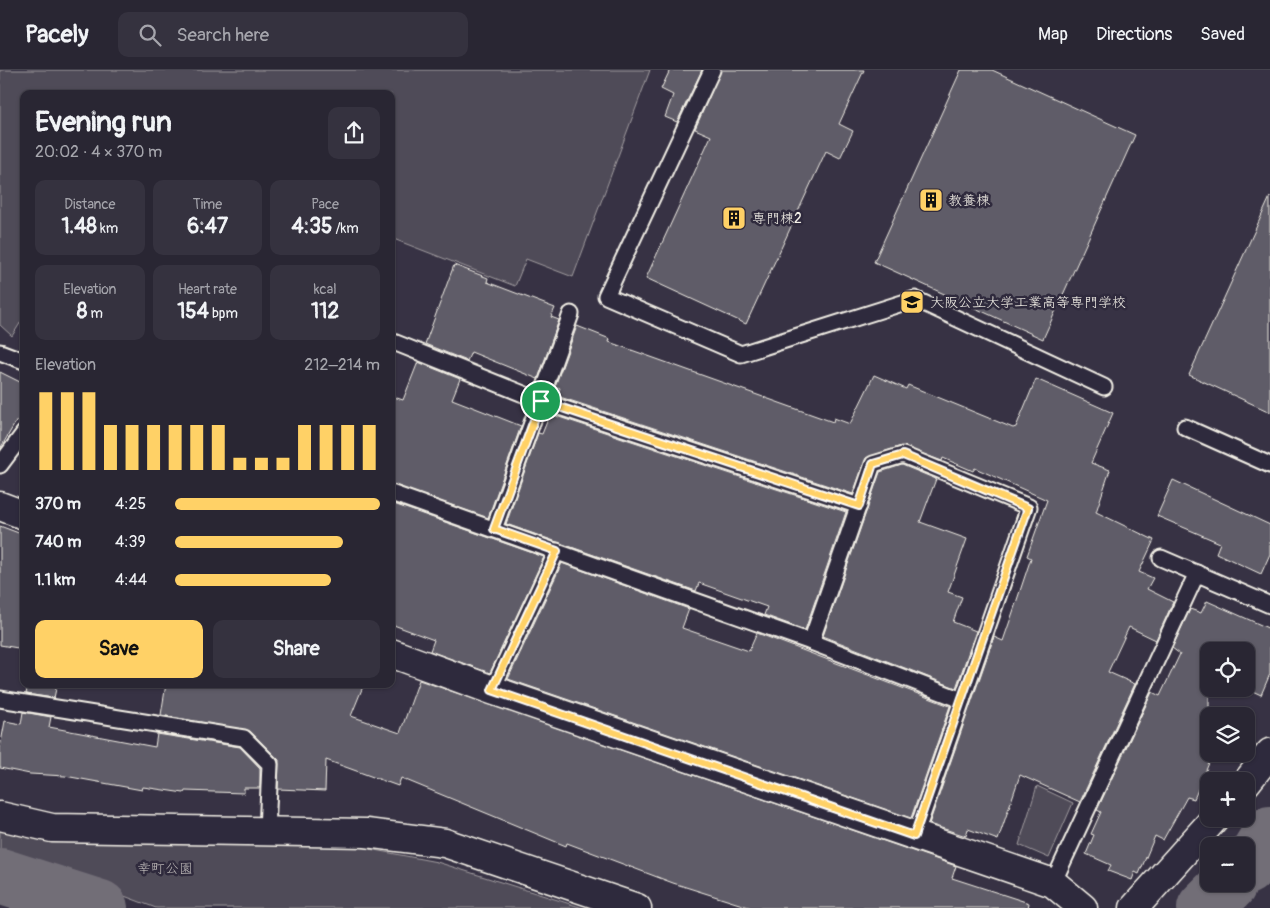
<!DOCTYPE html>
<meta charset="utf-8">
<style>
:root{--surface:#292633;--page:#35323f;--text:#f1f3f6;--muted:#a5a5ac;--line:#45434e;--accent:#ffd166}
body{margin:0;font-family:Pangolin,"Klee One",sans-serif;background:var(--page);color:var(--text);height:100vh;display:flex;flex-direction:column;font-size:19px;white-space:nowrap}
*{box-sizing:border-box;margin:0}
p{font-size:16px;color:var(--muted)}
.icon{flex:none;width:28px;height:28px;fill:none;stroke:currentColor;stroke-width:2;stroke-linecap:round;stroke-linejoin:round}
.map{position:relative;flex:1;overflow:hidden}
.drawer{position:absolute;left:20px;top:20px;width:375px;height:598px;display:flex;flex-direction:column;background:var(--surface);border-radius:10px;box-shadow:0 1px 4px #0004,0 0 0 1px var(--line)}
.drawer>*{flex:none}
.fabs{position:absolute;left:1200px;top:572px;display:grid;gap:10px}
.fabs a{display:grid;place-items:center;width:55px;height:55px;border-radius:10px;background:var(--surface);box-shadow:0 1px 4px #0004,0 0 0 1px var(--line);font-size:25px}
.pin{position:absolute;display:grid;place-items:center;width:42px;height:42px;color:#fff;margin:-21px;border:2px solid #fff;border-radius:50%;box-shadow:0 1px 5px #0007}
.round{display:grid;place-items:center;flex:none;width:52px;height:52px;border-radius:10px;background:var(--page)}
.summary{display:flex;align-items:center;justify-content:space-between;height:85px;padding:0 15px}
h1{font-size:28px;font-weight:800;line-height:38px}
.figures{display:grid;grid-template-columns:repeat(3,1fr);gap:8px;height:85px;padding:5px 15px}
.figures div{display:grid;align-content:center;border-radius:10px;background:var(--page);text-align:center}
.figures b{font-size:21px;font-weight:800}
.figures small{font-size:14px;font-weight:400}
.figures p{font-size:14px}
.chart{height:140px;padding:10px 15px}
.chart p{display:flex;justify-content:space-between}
.chart svg{width:100%;height:90px;margin-top:5px;stroke:var(--accent);stroke-width:6}
.button{display:flex;gap:10px;margin-top:auto;padding:10px 15px}
.button a{flex:1;height:58px;border-radius:10px;background:var(--accent);color:#111;font-size:20px;font-weight:800;line-height:58px;text-align:center}
.button a+a{background:var(--page);color:var(--text)}
ul{padding:0 15px;list-style:none;font-size:16px}
li{display:grid;grid-template-columns:80px 60px 1fr;align-items:center;height:38px}
li i{height:12px;border-radius:6px;background:var(--accent)}
header{display:flex;align-items:center;gap:30px;box-sizing:border-box;height:70px;padding:0 25px;background:var(--surface);border-bottom:1px solid var(--line)}
header strong{font-size:24px}
nav{display:flex;gap:28px;margin-inline-start:auto;font-size:18px}
.search{width:350px;height:45px;background:var(--page);display:flex;align-items:center;gap:12px;box-sizing:border-box;padding:0 18px;border-radius:10px;color:var(--muted);font-size:19px}
.map>svg:first-child{display:block}
.green{fill:#504b59;stroke:#a29ea0}
.lines{fill:none;stroke-linecap:round;stroke-linejoin:round}
.river{stroke:#726e77;stroke-width:56}
.building{fill:#5f5c67;stroke:#f4f1e8}
.service-casing{stroke:#f4f1e8;stroke-width:19}
.minor-casing{stroke:#f4f1e8;stroke-width:31}
.service{stroke:#2f2a3d;stroke-width:15}
.minor{stroke:#2f2a3d;stroke-width:28}
.route-casing{stroke:#fff;stroke-width:10}
.route{stroke:#ffd166;stroke-width:6}
.labels{text-anchor:middle;dominant-baseline:central;stroke-width:5;stroke-linejoin:round;paint-order:stroke}
.poi-label{font-size:14px;fill:#f4f1e8;stroke:#2f2a3d;text-anchor:start}
.park-label{font-size:14px;fill:#bbb7b6;stroke:#2f2a3d}
</style>
<header>
<strong>Pacely</strong>
<div class="search"><svg class="icon" aria-label="search" viewBox="0 0 24 24"><circle cx="10" cy="10" r="6"/><path d="M15 15l6 6"/></svg>Search here</div>
<nav><a>Map</a><a>Directions</a><a>Saved</a></nav>
</header>
<div class="map">
<svg width="1270" height="838" viewBox="0 0 1270 838">
<rect width="100%" height="100%" fill="#373244"/>
<filter id="ink" filterUnits="userSpaceOnUse"><feTurbulence type="fractalNoise" baseFrequency=".02" numOctaves="2"/><feDisplacementMap in="SourceGraphic" scale="10" xChannelSelector="R" yChannelSelector="G"/><feConvolveMatrix kernelMatrix="1 2 1 2 8 2 1 2 1" color-interpolation-filters="sRGB"/></filter>
<g filter="url(#ink)">
<g class="green">
<path d="M 0,0 L 650,0 L 573,207 L 526,189 L 515,216 L 391,168 L 391,24 L 24,24 L 24,247 L 12,266 L 0,255 Z"/>
<path d="M 1037,716 L 1073,733 L 1049,788 L 1019,775 Z"/>
<path d="M 0,741 L 364,778 L 437,792 L 583,838 L 156,838 L 0,779 Z"/>
</g>
<g class="lines">
<g class="river">
<path d="M 1246,797 L 1256,787 L 1270,764"/>
<path d="M 0,806 L 100,838"/>
<path d="M 1205,838 L 1229,814"/>
</g>
</g>
<g class="building">
<path d="M 670,0 L 702,0 L 677,52 L 665,47 L 673,25 L 661,19 Z"/>
<path d="M 721,0 L 864,0 L 839,54 L 853,61 L 840,88 L 826,81 L 746,254 L 646,208 L 711,66 L 695,59 Z"/>
<path d="M 961,0 L 992,0 L 1135,65 L 1043,269 L 874,192 Z"/>
<path d="M 1270,127 L 1270,342 L 1189,305 Z"/>
<path d="M 454,195 L 488,208 L 487,212 L 555,238 L 551,247 L 559,250 L 538,309 L 471,282 L 467,291 L 425,274 Z"/>
<path d="M 577,256 L 610,269 L 609,272 L 833,352 L 834,348 L 850,354 L 874,305 L 906,319 L 908,315 L 1013,358 L 1016,357 L 1036,309 L 1113,343 L 1091,393 L 1110,400 L 1096,442 L 1154,470 L 1139,502 L 1153,508 L 1147,519 L 1173,532 L 1156,570 L 1129,557 L 1108,602 L 1135,614 L 1080,732 L 1020,705 L 998,770 L 968,759 L 966,766 L 929,754 L 994,567 L 1003,571 L 1013,542 L 1031,488 L 1027,486 L 1047,430 L 975,398 L 973,401 L 943,388 L 942,391 L 901,376 L 866,388 L 853,424 L 557,326 L 560,318 L 555,316 Z"/>
<path d="M 418,292 L 460,309 L 452,329 L 521,356 L 488,448 L 391,414 L 391,326 L 403,330 Z"/>
<path d="M 0,302 L 24,314 L 24,354 L 17,350 L 0,379 Z"/>
<path d="M 550,344 L 846,442 L 805,560 L 764,545 L 767,537 L 699,513 L 696,521 L 506,454 L 538,363 L 542,364 Z"/>
<path d="M 902,395 L 936,409 L 920,452 L 967,469 L 948,522 L 962,527 L 953,552 L 976,561 L 956,618 L 823,566 L 880,402 Z"/>
<path d="M 1173,410 L 1270,455 L 1270,484 L 1261,504 L 1216,483 L 1220,473 L 1157,446 Z"/>
<path d="M 391,433 L 544,487 L 490,603 L 430,581 L 434,570 L 391,554 Z"/>
<path d="M 0,456 L 24,465 L 24,579 L 0,575 Z"/>
<path d="M 562,493 L 689,539 L 682,558 L 749,581 L 757,563 L 950,636 L 911,748 L 508,609 Z"/>
<path d="M 1207,531 L 1270,559 L 1270,604 L 1261,625 L 1246,618 L 1246,581 L 1209,581 L 1209,693 L 1194,729 L 1187,727 L 1163,770 L 1155,766 L 1139,804 L 1135,802 L 1132,810 L 1108,801 L 1111,795 L 1086,784 L 1094,765 L 1091,764 L 1101,742 L 1097,740 L 1152,622 L 1160,626 L 1180,584 L 1172,578 L 1190,539 L 1201,543 Z"/>
<path d="M 419,610 L 956,796 L 952,808 L 1029,833 L 1028,838 L 752,838 L 673,813 L 567,773 L 566,776 L 401,708 L 398,716 L 326,690 L 325,721 L 278,719 L 279,690 L 250,661 L 161,645 L 166,614 L 364,614 L 351,646 L 400,663 Z"/>
<path d="M 28,614 L 57,614 L 54,628 L 26,624 Z"/>
<path d="M 23,642 L 51,647 L 49,657 L 155,677 L 157,664 L 240,677 L 260,698 L 260,718 L 244,718 L 244,723 L 185,721 L 184,723 L 143,717 L 142,720 L 65,706 L 30,704 L 0,698 L 0,678 L 5,651 L 21,654 Z"/>
</g>
<g class="lines">
<g class="service-casing">
<g id="service">
<path d="M 712,0 L 606,226 L 741,284 L 915,229 L 1104,317"/>
<path d="M 391,271 L 541,331 L 859,436"/>
<path d="M 0,282 L 24,291"/>
<path d="M 1185,357 L 1270,395"/>
<path d="M 0,395 L 24,363"/>
<path d="M 391,423 L 811,572 L 962,630"/>
<path d="M 494,459 L 571,244"/>
<path d="M 1161,488 L 1270,535"/>
<path d="M 811,572 L 873,394 L 903,385 L 1029,437 L 915,766"/>
<path d="M 492,620 L 557,481"/>
<path d="M 0,629 L 244,668 L 270,694 L 267,761"/>
<path d="M 1053,813 L 1197,503"/>
</g>
</g>
<g class="minor-casing">
<g id="minor">
<path d="M 0,436 L 24,445"/>
<path d="M 391,583 L 492,620 L 1053,813 L 1083,838"/>
<path d="M 1246,713 L 1270,683"/>
<path d="M 0,746 L 52,758 L 366,763 L 445,773 L 637,838"/>
<path d="M 1134,838 L 1214,749"/>
</g>
</g>
<use href="#service" class="service"/>
<use href="#minor" class="minor"/>
</g>
</g>
<g class="lines" filter="url(#ink)">
<g class="route-casing">
<path id="route" d="M 541,331 L 859,436 L 873,394 L 903,385 L 1028,438 L 914,766 L 492,620 L 557,481 L 494,459 Z"/>
</g>
<use href="#route" class="route"/>
</g>
<defs>
<g id="building-square" transform="scale(1.25)"><rect x="-9" y="-9" width="18" height="18" rx="4" fill="#ffd166" stroke="#2f2a3d"/><path d="M-4-6H4V6H1V3H-1V6H-4ZM-2.5-4.3h1.7v1.8h-1.7ZM.8-4.3h1.7v1.8H.8ZM-2.5-1h1.7V.8h-1.7ZM.8-1h1.7V.8H.8Z" fill="#111"/></g>
<g id="university-square" transform="scale(1.25)"><rect x="-9" y="-9" width="18" height="18" rx="4" fill="#ffd166" stroke="#2f2a3d"/><path d="M0-5L7-2L0 1L-7-2ZM-4 1L0 2.5L4 1V4Q0 6-4 4Z" fill="#111"/></g>
</defs>
<g fill-rule="evenodd">
<use href="#building-square" x="931" y="130"/>
<use href="#building-square" x="734" y="148"/>
<use href="#university-square" x="912" y="232"/>
</g>
<g class="labels">
<g class="poi-label">
<text x="948" y="130">教養棟</text>
<text x="752" y="148">専門棟2</text>
<text x="930" y="232">大阪公立大学工業高等専門学校</text>
</g>
<g class="park-label">
<text x="165" y="798">幸町公園</text>
</g>
</g>
</svg>
<div class="fabs">
<a><svg class="icon" aria-label="locate" viewBox="0 0 24 24"><circle cx="12" cy="12" r="6"/><path d="M12 2v4M12 18v4M2 12h4M18 12h4"/></svg></a>
<a><svg class="icon" aria-label="layers" viewBox="0 0 24 24"><path d="M12 4l9 5-9 5-9-5zM3 14l9 5 9-5"/></svg></a>
<a>+</a>
<a>−</a>
</div>
<div class="pin" style="left:541px;top:331px;background:#1e9e55"><svg class="icon" aria-label="arrive" viewBox="0 0 24 24"><path d="M6 21V4h12l-3 4 3 4H6"/></svg></div>
<section class="drawer">
<div class="summary"><div><h1>Evening run</h1><p>20:02 · 4 × 370 m</p></div><a class="round"><svg class="icon" aria-label="share" viewBox="0 0 24 24"><path d="M12 15V3M7 8l5-5 5 5M5 13v7h14v-7"/></svg></a></div>
<div class="figures">
<div><p>Distance</p><b>1.48<small> km</small></b></div>
<div><p>Time</p><b>6:47</b></div>
<div><p>Pace</p><b>4:35<small> /km</small></b></div>
</div>
<div class="figures">
<div><p>Elevation</p><b>8<small> m</small></b></div>
<div><p>Heart rate</p><b>154<small> bpm</small></b></div>
<div><p>kcal</p><b>112</b></div>
</div>
<div class="chart"><p><span>Elevation</span>212–214 m</p>
<svg viewBox="0 0 160 44" preserveAspectRatio="none"><path d="M5 44V6M15 44V6M25 44V6M35 44V22M45 44V22M55 44V22M65 44V22M75 44V22M85 44V22M95 44V38M105 44V38M115 44V38M125 44V22M135 44V22M145 44V22M155 44V22"/></svg>
</div>
<ul>
<li><b>370 m</b>4:25<i style="width:100%"></i></li>
<li><b>740 m</b>4:39<i style="width:82%"></i></li>
<li><b>1.1 km</b>4:44<i style="width:76%"></i></li>
</ul>
<div class="button"><a>Save</a><a>Share</a></div>
</section>
</div>
